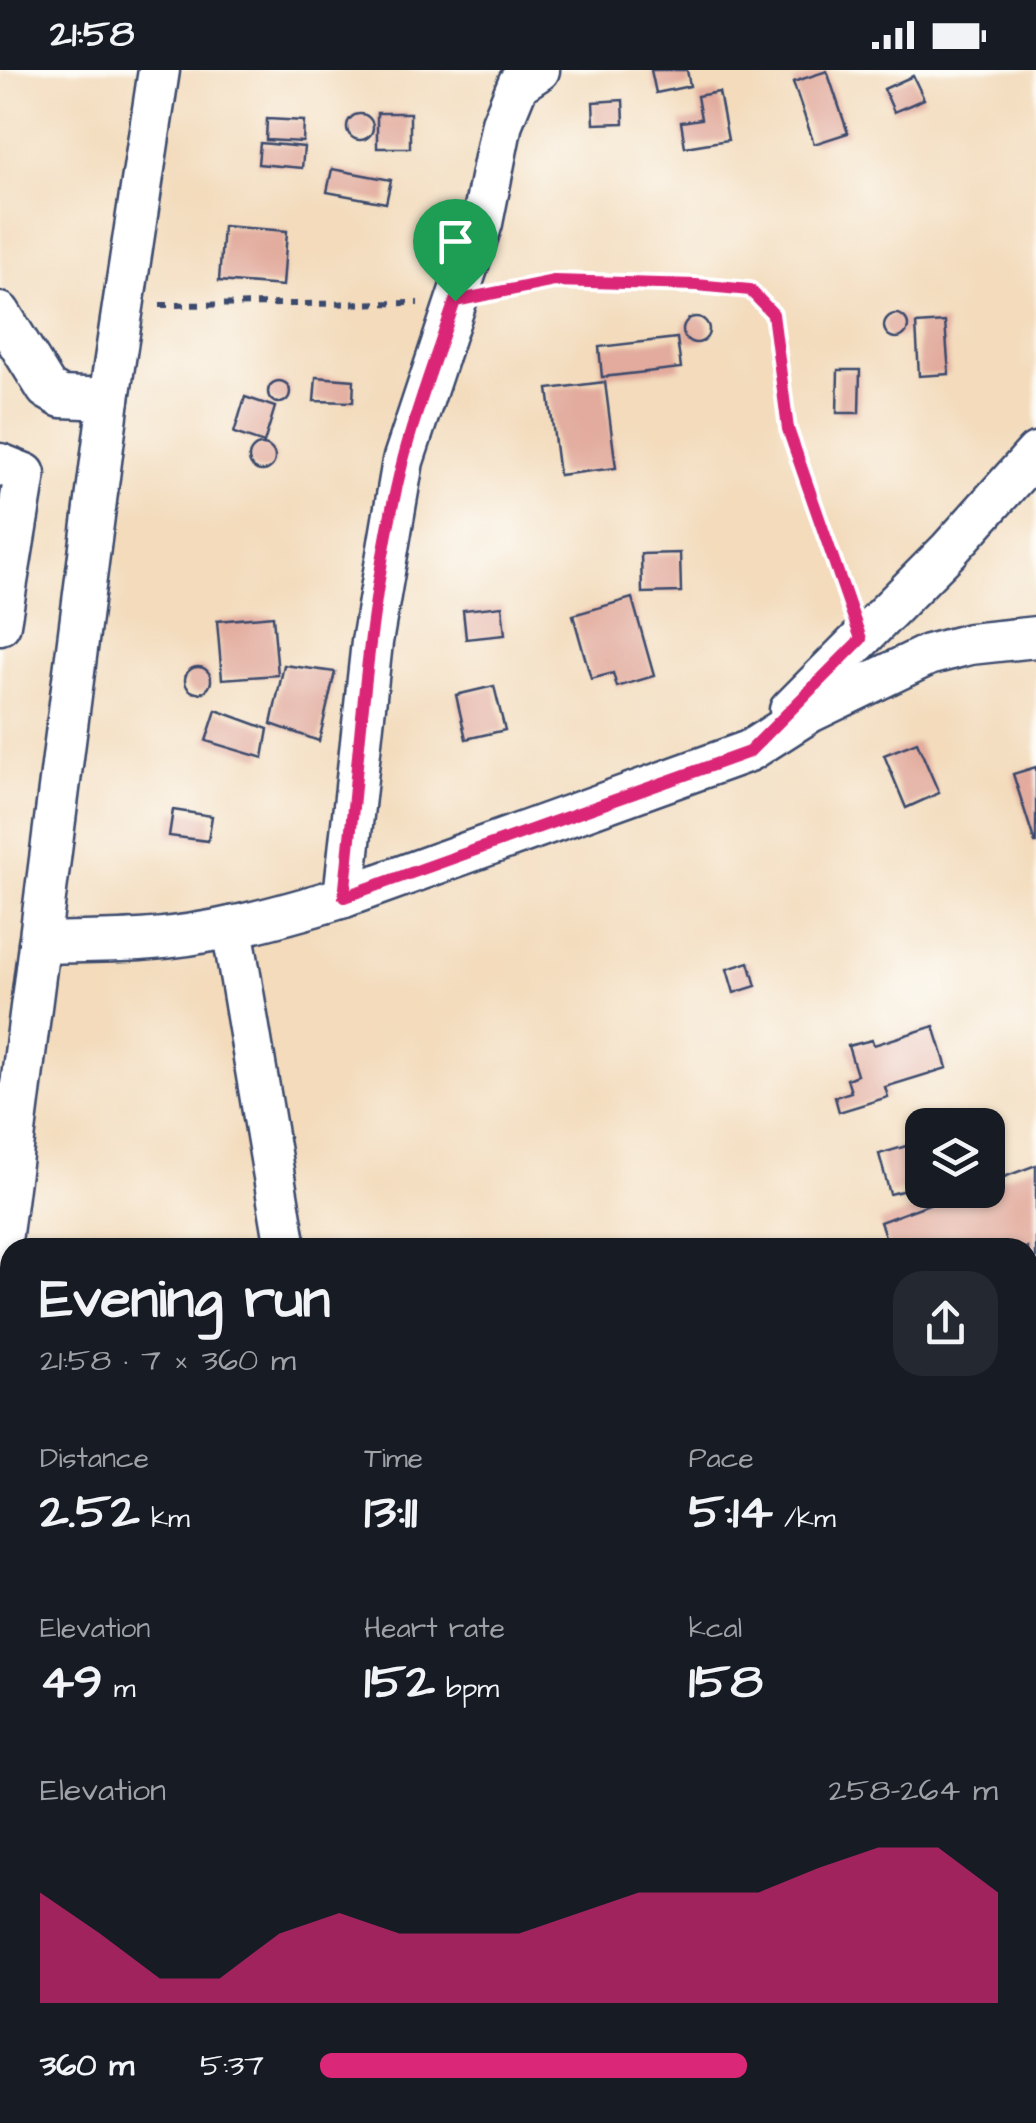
<!DOCTYPE html>
<meta charset="utf-8">
<style>
:root{--surface:#171b24;--page:#242831;--text:#f1f3f6;--muted:#9ea1a6;--accent:#db2777}
body{margin:0;font-family:"Architects Daughter",sans-serif;background:var(--page);color:var(--text);height:100vh;display:flex;flex-direction:column;font-size:38px;white-space:nowrap}
*{box-sizing:border-box;margin:0}
p{font-size:32px;color:var(--muted)}
.icon{flex:none;width:55px;height:55px;fill:none;stroke:currentColor;stroke-width:2;stroke-linecap:round;stroke-linejoin:round}
.map{position:relative;flex:1;overflow:hidden}
.side{position:absolute;left:0px;top:1168px;width:1038px;height:888px;display:flex;flex-direction:column;background:var(--surface);border-radius:30px 30px 0 0;box-shadow:0 2px 8px #0004}
.side>*{flex:none}
.tools{position:absolute;left:905px;top:1038px;display:grid;gap:20px}
.tools a{display:grid;place-items:center;width:100px;height:100px;border-radius:20px;background:var(--surface);box-shadow:0 2px 8px #0004;font-size:50px}
.pin{position:absolute;display:grid;place-items:center;width:85px;height:85px;color:#fff;margin:-102px -42px;border-radius:50% 50% 50% 0;rotate:-45deg;box-shadow:0 0 10px #0007}
.pin .icon{rotate:45deg}
.round{display:grid;place-items:center;flex:none;width:105px;height:105px;border-radius:30px;background:var(--page)}
.overview{display:flex;align-items:center;justify-content:space-between;height:170px;padding:0 40px}
h1{font-size:55px;font-weight:800;line-height:75px}
.metrics{display:grid;grid-template-columns:repeat(3,1fr);gap:15px;height:170px;padding:10px 40px}
.metrics div{display:grid;align-content:center}
.metrics b{font-size:50px;font-weight:800}
.metrics small{font-size:28px;font-weight:400}
.metrics p{font-size:28px}
.chart{height:280px;padding:20px 40px}
.chart p{display:flex;justify-content:space-between}
.chart svg{width:100%;height:180px;margin-top:10px;fill:var(--accent);opacity:.7}
ul{padding:0 40px;list-style:none;font-size:32px}
li{display:grid;grid-template-columns:160px 120px 1fr;align-items:center;height:75px}
li i{height:25px;border-radius:12px;background:var(--accent)}
.status{display:flex;justify-content:space-between;align-items:center;height:70px;padding:0 50px;background:var(--surface);direction:ltr}
.status svg{height:28px;fill:currentColor}
.map>svg:first-child{display:block}
.building{fill:#e2ab9d}
.lines{fill:none;stroke-linecap:round;stroke-linejoin:round}
.minor-casing{stroke:#3b496c;stroke-width:45}
.path{stroke:#3b496c;stroke-width:6;stroke-dasharray:8 8;stroke-linecap:butt}
.minor{stroke:#fff;stroke-width:40}
.route-casing{stroke:#fff;stroke-width:20}
.route{stroke:#db2777;stroke-width:12}
</style>
<div class="status"><b>21:58</b><svg viewBox="0 0 49 12"><path d="M0 12V9h3v3zM5 12V6h3v6zM10 12V3h3v9zM15 12V0h3v12zM26 1h20v11H26zM47 4h2v5h-2z"/></svg></div>
<div class="map">
<svg width="1036" height="2053" viewBox="0 0 1036 2053">
<rect width="100%" height="100%" fill="#fdfcf7"/>
<filter id="ink" filterUnits="userSpaceOnUse"><feTurbulence type="fractalNoise" baseFrequency=".01" numOctaves="2"/><feDisplacementMap in="SourceGraphic" scale="20" xChannelSelector="R" yChannelSelector="G"/><feConvolveMatrix kernelMatrix="1 2 1 2 8 2 1 2 1" color-interpolation-filters="sRGB"/></filter>
<filter id="wash" filterUnits="userSpaceOnUse"><feTurbulence type="fractalNoise" baseFrequency=".0048" numOctaves="4" result="noise"/><feDisplacementMap in="SourceGraphic" scale="40" xChannelSelector="R" yChannelSelector="G"/><feGaussianBlur stdDeviation="2.25" result="paint"/><feColorMatrix in="noise" values="0 0 0 0 0 0 0 0 0 0 0 0 0 0 0 0 0 1.4 0 .05"/><feComposite in="paint" operator="in"/></filter>
<g filter="url(#wash)">
<rect width="100%" height="100%" fill="#f3dbbc"/>
<g id="blocks">
<g class="building">
<path d="M 651,0 L 687,0 L 690,16 L 656,23 Z"/>
<path d="M 827,1 L 848,63 L 814,74 L 793,12 Z"/>
<path d="M 913,6 L 924,29 L 894,42 L 884,19 Z"/>
<path d="M 719,22 L 728,70 L 685,77 L 681,52 L 701,49 L 697,26 Z"/>
<path d="M 623,30 L 624,53 L 594,54 L 593,32 Z"/>
<rect x="377" y="43" width="33" height="35"/>
<circle cx="360" cy="57" r="13"/>
<path d="M 267,49 L 304,51 L 303,72 L 266,70 Z"/>
<path d="M 260,73 L 304,77 L 302,98 L 258,94 Z"/>
<path d="M 332,99 L 391,110 L 386,133 L 327,122 Z"/>
<path d="M 223,156 L 287,161 L 283,216 L 219,211 Z"/>
<circle cx="896" cy="256" r="12"/>
<circle cx="696" cy="260" r="13"/>
<path d="M 945,252 L 949,304 L 919,306 L 916,254 Z"/>
<path d="M 677,268 L 681,298 L 602,307 L 599,277 Z"/>
<path d="M 838,300 L 860,300 L 859,343 L 837,343 Z"/>
<path d="M 316,307 L 354,310 L 353,332 L 314,331 Z"/>
<circle cx="279" cy="322" r="11"/>
<path d="M 605,312 L 616,398 L 559,405 L 548,319 Z"/>
<path d="M 245,327 L 275,337 L 264,373 L 234,363 Z"/>
<circle cx="262" cy="388" r="13"/>
<path d="M 680,483 L 681,522 L 642,523 L 641,484 Z"/>
<path d="M 632,528 L 654,606 L 617,617 L 613,603 L 591,609 L 573,545 Z"/>
<path d="M 502,536 L 505,565 L 466,569 L 463,540 Z"/>
<path d="M 273,546 L 278,605 L 222,609 L 217,551 Z"/>
<path d="M 284,595 L 335,602 L 319,671 L 271,654 Z"/>
<circle cx="198" cy="610" r="13"/>
<path d="M 494,616 L 505,660 L 466,669 L 456,625 Z"/>
<path d="M 216,640 L 268,659 L 263,688 L 206,671 Z"/>
<path d="M 917,672 L 939,723 L 906,738 L 884,685 Z"/>
<path d="M 1036,697 L 1036,773 L 1035,773 L 1013,704 Z"/>
<path d="M 173,740 L 212,746 L 208,771 L 169,766 Z"/>
<path d="M 749,892 L 756,916 L 734,923 L 727,899 Z"/>
<path d="M 934,956 L 947,998 L 885,1017 L 888,1027 L 839,1042 L 835,1027 L 851,1022 L 847,1009 L 857,1005 L 848,976 L 872,970 L 874,975 Z"/>
<path d="M 920,1072 L 922,1116 L 890,1124 L 879,1084 Z"/>
<path d="M 1036,1095 L 1036,1193 L 1028,1196 L 1028,1178 L 889,1178 L 880,1152 L 967,1120 L 988,1120 L 988,1113 Z"/>
</g>
</g>
</g>
<g filter="url(#ink)">
<use href="#blocks" fill-opacity="0" stroke="#3b496c" stroke-width="2.5"/>
<g class="lines">
<g class="minor-casing">
<g id="minor">
<path d="M 0,243 L 47,319 L 61,327 L 109,329"/>
<path d="M 0,394 L 25,404 L 0,554"/>
<path d="M 790,640 L 949,480 L 1036,383"/>
<path d="M 344,827 L 372,572 L 403,391 L 482,153 L 502,53 L 518,14 L 539,0"/>
<path d="M 232,857 L 286,1178"/>
<path d="M 39,873 C 72,872 106,872 140,870 C 209,866 278,847 344,827 L 749,681 L 810,642 L 928,585 L 970,574 L 1036,567"/>
<path d="M 0,1179 L 109,329 L 159,0"/>
<path d="M 0,1791 L 10,1794"/>
<path d="M 278,2045 L 288,2053"/>
<path d="M 450,2045 L 452,2053"/>
</g>
</g>
<g class="path">
<path d="M 494,223 L 554,211 L 696,215 L 750,220 L 773,244 L 789,359 L 848,530"/>
<path d="M 160,235 L 418,233"/>
<path d="M 1028,1977 L 1036,1973"/>
<path d="M 864,2053 L 881,2045"/>
</g>
<use href="#minor" class="minor"/>
</g>
</g>
<g class="lines" filter="url(#ink)">
<g class="route-casing">
<path id="route" d="M 554,211 L 696,215 L 750,220 L 773,244 L 788,359 L 861,569 L 749,682 L 344,827 C 360,682 367,532 403,390 C 417,336 437,284 455,231 Z"/>
</g>
<use href="#route" class="route"/>
</g>
</svg>
<div class="tools">
<a><svg class="icon" aria-label="layers" viewBox="0 0 24 24"><path d="M12 4l9 5-9 5-9-5zM3 14l9 5 9-5"/></svg></a>
</div>
<div class="pin" style="left:455px;top:231px;background:#1e9e55"><svg class="icon" aria-label="arrive" viewBox="0 0 24 24"><path d="M6 21V4h12l-3 4 3 4H6"/></svg></div>
<section class="side">
<div class="overview"><div><h1>Evening run</h1><p>21:58 · 7 × 360 m</p></div><a class="round"><svg class="icon" aria-label="share" viewBox="0 0 24 24"><path d="M12 15V3M7 8l5-5 5 5M5 13v7h14v-7"/></svg></a></div>
<div class="metrics">
<div><p>Distance</p><b>2.52<small> km</small></b></div>
<div><p>Time</p><b>13:11</b></div>
<div><p>Pace</p><b>5:14<small> /km</small></b></div>
</div>
<div class="metrics">
<div><p>Elevation</p><b>49<small> m</small></b></div>
<div><p>Heart rate</p><b>152<small> bpm</small></b></div>
<div><p>kcal</p><b>158</b></div>
</div>
<div class="chart"><p><span>Elevation</span>258–264 m</p>
<svg viewBox="0 0 160 44" preserveAspectRatio="none"><path d="M0 44V17L10 27L20 38L30 38L40 27L50 22L60 27L70 27L80 27L90 22L100 17L110 17L120 17L130 11L140 6L150 6L160 17V44z"/></svg>
</div>
<ul>
<li><b>360 m</b>5:37<i style="width:63%"></i></li>
</ul>
</section>
</div>
